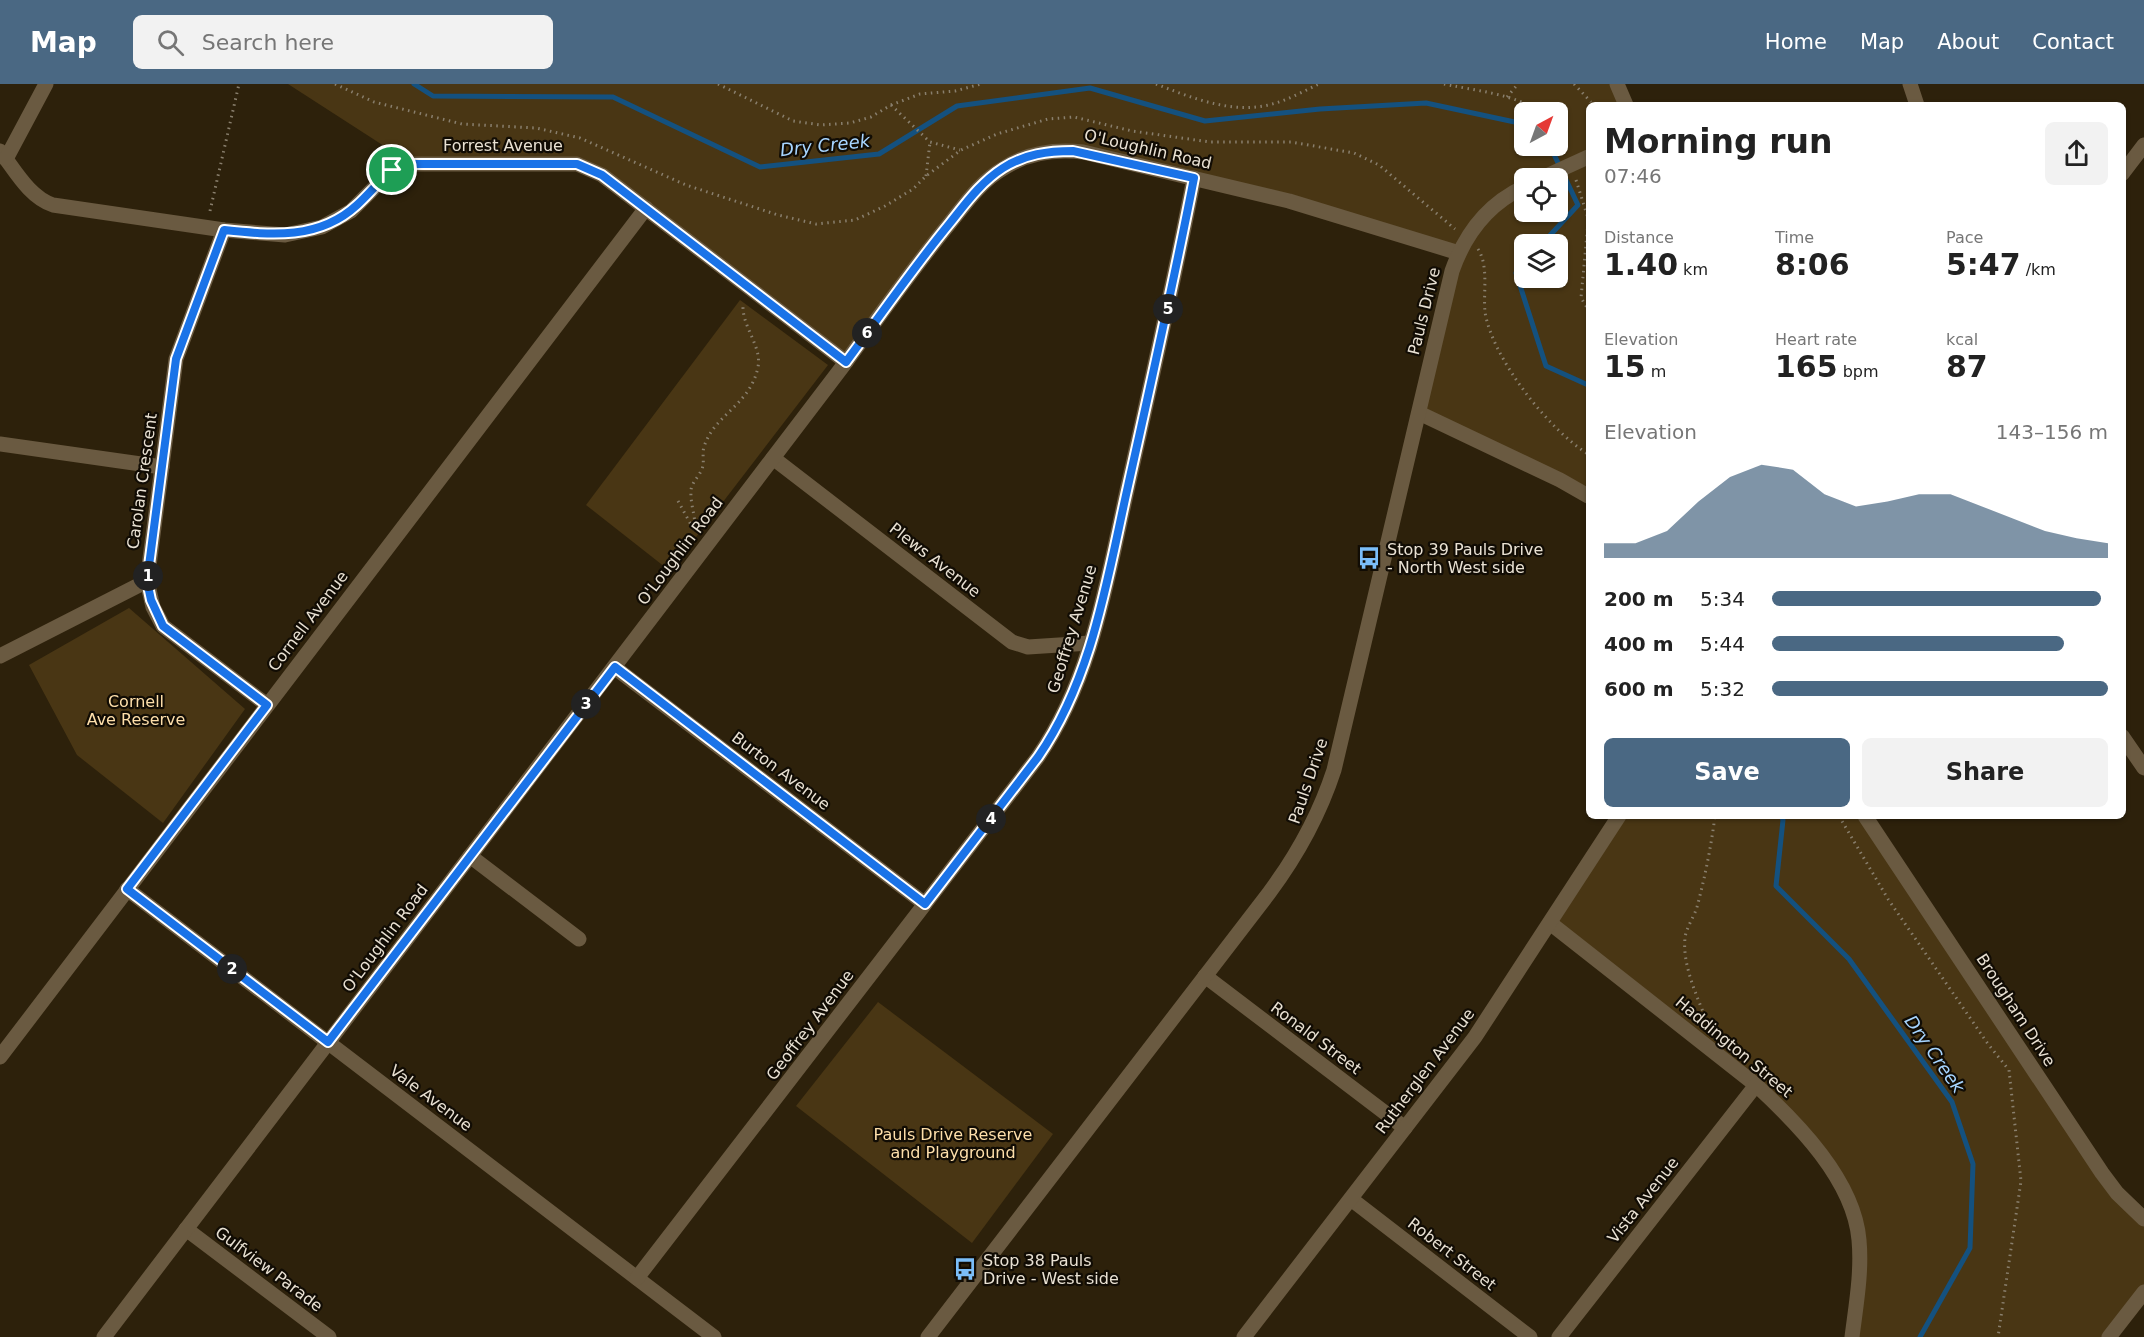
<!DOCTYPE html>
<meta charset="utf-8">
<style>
:root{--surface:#fff;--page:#f2f2f2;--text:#222;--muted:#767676;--accent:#4a6883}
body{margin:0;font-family:"DejaVu Sans",sans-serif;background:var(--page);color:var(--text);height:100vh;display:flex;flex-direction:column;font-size:22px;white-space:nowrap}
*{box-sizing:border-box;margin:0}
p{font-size:20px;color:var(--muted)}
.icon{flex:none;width:33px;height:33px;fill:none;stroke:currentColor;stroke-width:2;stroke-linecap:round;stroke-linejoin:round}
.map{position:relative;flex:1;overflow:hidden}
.side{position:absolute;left:1586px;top:18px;width:540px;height:717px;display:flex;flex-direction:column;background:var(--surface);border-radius:9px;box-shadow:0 2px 4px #0004}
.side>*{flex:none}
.needle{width:39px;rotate:41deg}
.fabs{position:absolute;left:1514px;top:18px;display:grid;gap:12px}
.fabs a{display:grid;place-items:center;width:54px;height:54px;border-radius:9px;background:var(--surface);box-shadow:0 2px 4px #0004;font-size:30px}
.pin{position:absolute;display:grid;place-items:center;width:51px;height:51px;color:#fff;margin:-26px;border:3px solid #fff;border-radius:50%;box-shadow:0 2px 6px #0007}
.km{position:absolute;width:30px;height:30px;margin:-15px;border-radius:50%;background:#222;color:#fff;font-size:16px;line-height:30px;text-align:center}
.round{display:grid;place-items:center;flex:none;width:63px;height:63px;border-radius:9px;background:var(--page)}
.head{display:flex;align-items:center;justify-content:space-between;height:102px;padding:0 18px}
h1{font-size:33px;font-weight:700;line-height:45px}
.stats{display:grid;grid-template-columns:repeat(3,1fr);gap:9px;height:102px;padding:6px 18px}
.stats div{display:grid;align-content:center}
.stats b{font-size:30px;font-weight:700}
.stats small{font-size:16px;font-weight:400}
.stats p{font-size:16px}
.chart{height:168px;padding:12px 18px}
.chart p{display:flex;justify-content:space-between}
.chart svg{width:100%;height:108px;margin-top:6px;fill:var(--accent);opacity:.7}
.cta{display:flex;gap:12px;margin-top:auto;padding:12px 18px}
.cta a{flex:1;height:69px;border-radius:9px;background:var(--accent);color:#fff;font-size:24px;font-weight:700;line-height:69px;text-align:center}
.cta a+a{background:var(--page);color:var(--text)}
ul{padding:0 18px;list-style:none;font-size:20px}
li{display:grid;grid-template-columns:96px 72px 1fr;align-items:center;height:45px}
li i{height:15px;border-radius:8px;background:var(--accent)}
header{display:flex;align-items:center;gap:36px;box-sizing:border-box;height:84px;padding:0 30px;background:var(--accent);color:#fff}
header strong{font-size:28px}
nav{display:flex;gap:33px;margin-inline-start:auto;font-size:21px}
.search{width:420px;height:54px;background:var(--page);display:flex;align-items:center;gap:15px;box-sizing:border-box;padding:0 21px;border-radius:9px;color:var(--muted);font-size:22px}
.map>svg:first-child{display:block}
.green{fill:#493614;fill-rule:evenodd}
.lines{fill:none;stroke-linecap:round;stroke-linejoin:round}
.stream{stroke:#14517f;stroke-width:5}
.path{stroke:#897f6d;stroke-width:3;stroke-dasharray:1.5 4.5;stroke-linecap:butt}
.minor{stroke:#6a5a41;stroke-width:15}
.minor-bridge{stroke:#6a5a41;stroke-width:15}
.route-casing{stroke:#fff;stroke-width:12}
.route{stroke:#1a73e8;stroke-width:8}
.labels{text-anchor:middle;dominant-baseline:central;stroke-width:4.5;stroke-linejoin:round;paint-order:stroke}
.street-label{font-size:16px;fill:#e9e1d3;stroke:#110c04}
.poi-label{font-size:16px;fill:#e9e1d3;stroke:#110c04;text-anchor:start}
.park-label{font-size:16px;fill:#fedfaa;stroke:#110c04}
.water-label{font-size:18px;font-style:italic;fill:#a7d5ff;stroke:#110c04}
</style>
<header>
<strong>Map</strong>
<div class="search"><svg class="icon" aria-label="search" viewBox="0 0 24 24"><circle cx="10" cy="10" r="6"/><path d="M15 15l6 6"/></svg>Search here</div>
<nav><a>Home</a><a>Map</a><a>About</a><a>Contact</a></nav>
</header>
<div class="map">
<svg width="2144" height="1253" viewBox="0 0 2144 1253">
<rect width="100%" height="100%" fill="#2d210b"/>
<g class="green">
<path d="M 288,0 L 1618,0 L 1626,21 L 1588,21 L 1588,419 L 1419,329 L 1461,163 L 1073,67 L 1020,75 L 992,92 L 846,278 L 594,86 L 412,80 ZM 1524,28 L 1557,28 L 1557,62 L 1524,62 ZM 1524,94 L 1557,94 L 1557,128 L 1524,128 ZM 1524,160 L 1557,160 L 1557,194 L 1524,194 Z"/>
<path d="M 740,216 L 828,281 L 670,487 L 586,421 Z"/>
<path d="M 129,524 L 245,625 L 163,739 L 77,671 L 29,581 Z"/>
<path d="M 1618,732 L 1866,732 L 2117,1109 L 2144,1133 L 2144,1209 L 2110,1253 L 1852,1253 L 1859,1184 L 1852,1126 L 1779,1022 L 1550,839 Z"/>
<path d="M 878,918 L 1053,1050 L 972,1159 L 796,1022 Z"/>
</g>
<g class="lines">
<g class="stream">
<path d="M 414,0 L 433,12 L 613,13 L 760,83 L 879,70 L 957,22 L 1090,4 L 1205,37 L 1320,25 L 1426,19 L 1524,40"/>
<path d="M 1542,160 L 1578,121 L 1550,62"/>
<path d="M 1524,180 L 1516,189 L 1546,282 L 1588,301"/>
<path d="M 1781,732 L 1783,736 L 1776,802 L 1849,875 L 1952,1018 L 1973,1080 L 1970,1164 L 1920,1253"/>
</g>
<g class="path">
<path d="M 335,0 L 374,18 L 462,40 L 536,44 L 580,54 L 686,101 L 778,131 L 816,140 L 855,136 L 885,122 L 913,105 L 926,92 L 961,66 L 997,50 L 1048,35 L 1074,33 L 1132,47 L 1210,58 L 1291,58 L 1354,69 L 1379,81 L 1455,145"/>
<path d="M 718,0 L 793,37 L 821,41 L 850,39 L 871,33 L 891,21 L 920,10 L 955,7 L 981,0"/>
<path d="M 1156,0 C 1192,14 1234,31 1272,20 C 1288,16 1304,7 1319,0"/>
<path d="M 1444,0 C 1465,5 1524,11 1535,28"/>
<path d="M 1574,0 L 1591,18"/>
<path d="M 1507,13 L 1518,0"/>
<path d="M 891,21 L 930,58 L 960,66"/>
<path d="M 926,92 L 930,58"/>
<path d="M 1576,96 L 1588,134"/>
<path d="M 210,127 L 239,0"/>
<path d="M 1588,139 L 1581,214 L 1588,225"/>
<path d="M 1478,165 C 1489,182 1483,209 1485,228 C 1492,274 1549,346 1588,370"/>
<path d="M 678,417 L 695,448"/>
<path d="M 695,447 C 696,433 690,420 691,406 C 692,397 702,390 703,381 C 704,375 702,369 704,363 C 714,330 750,322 758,283 C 762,262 742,243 743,221"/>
<path d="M 1839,732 L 1888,815 L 1988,960 L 2009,986 L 2021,1097 L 1998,1253"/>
<path d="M 1709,943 C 1699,916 1682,883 1685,854 C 1686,844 1694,833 1697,823 C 1705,793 1711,763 1715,732"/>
</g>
<g class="minor">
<path d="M 1617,0 L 1626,21"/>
<path d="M 1910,0 L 1917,21"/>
<path d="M 0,67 C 15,86 29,113 53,121 L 224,146 L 285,151 L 322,143 L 351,127 L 392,86 L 412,80 L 577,80 L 602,91 L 846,278"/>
<path d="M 6,75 L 46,0"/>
<path d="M 2122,90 L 2144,61"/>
<path d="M 1419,329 L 1560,396 L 1588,412"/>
<path d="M 0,360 L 162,383"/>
<path d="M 773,374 L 1012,558 L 1028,563 L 1090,559"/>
<path d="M 147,497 L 153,523 L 163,542 L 267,621"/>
<path d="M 0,572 L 147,497 L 176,275 L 224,146"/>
<path d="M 614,583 L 925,820"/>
<path d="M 2122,652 L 2144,684"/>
<path d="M 1865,732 L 2102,1089 L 2117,1109 L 2144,1135"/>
<path d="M 470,772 L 579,855"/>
<path d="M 127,805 L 714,1253"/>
<path d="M 1550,839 L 1756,1001 C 1797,1039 1854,1096 1859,1156 C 1862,1188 1856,1221 1852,1253"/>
<path d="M 1205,892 L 1405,1044"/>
<path d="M 0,973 L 646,124"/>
<path d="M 1351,1115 L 1530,1253"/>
<path d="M 186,1145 L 329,1253"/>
<path d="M 637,1194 L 1038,673 C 1093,593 1107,495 1128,402 C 1151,299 1174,197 1194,94"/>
<path d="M 104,1253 L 846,278 C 880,231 913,184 950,139 C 966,119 981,97 1004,84 C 1027,69 1055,65 1083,68 L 1289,117 L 1459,169"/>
<path d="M 928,1253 L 1269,809 C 1298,770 1319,732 1334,686 L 1452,187 C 1465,150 1488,120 1524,103"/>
<path d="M 1244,1253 L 1475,953 L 1619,732"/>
<path d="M 1559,1253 L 1756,1001"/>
<path d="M 2109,1253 L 2144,1208"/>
</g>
<path class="minor-bridge" d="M 1542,94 L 1588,73"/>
</g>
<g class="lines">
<g class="route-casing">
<path id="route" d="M 1073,67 L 1194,94 C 1174,197 1151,299 1128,402 C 1107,495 1093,593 1038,673 L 925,820 L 615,583 L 328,958 L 127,805 L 267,621 L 163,542 L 151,516 L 147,497 L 176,275 L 224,146 C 272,151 319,156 357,121 C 377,103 384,87 412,80 L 577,80 L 602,91 L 846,278 C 880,232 913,184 950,139 C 966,119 981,98 1003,84 C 1025,70 1048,67 1073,67 Z"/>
</g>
<use href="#route" class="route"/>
</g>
<defs>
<g id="bus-bare" transform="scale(1.8)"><path d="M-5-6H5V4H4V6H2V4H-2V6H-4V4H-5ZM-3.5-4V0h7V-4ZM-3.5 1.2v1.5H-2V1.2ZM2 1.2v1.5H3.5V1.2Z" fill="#7bbef9" stroke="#110c04" stroke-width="2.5" paint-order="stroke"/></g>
</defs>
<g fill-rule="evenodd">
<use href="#bus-bare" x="1369" y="474"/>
<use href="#bus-bare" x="965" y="1185"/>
</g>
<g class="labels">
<g class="street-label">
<text x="503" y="61">Forrest Avenue</text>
<text transform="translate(1148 65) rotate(13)">O'Loughlin Road</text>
<text transform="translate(1424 227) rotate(-76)">Pauls Drive</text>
<text transform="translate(142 397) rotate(-82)">Carolan Crescent</text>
<text transform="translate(680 467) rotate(-53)">O'Loughlin Road</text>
<text transform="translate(935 476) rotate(38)">Plews Avenue</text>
<text transform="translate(308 537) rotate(-53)">Cornell Avenue</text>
<text transform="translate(1072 545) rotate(-73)">Geoffrey Avenue</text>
<text transform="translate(781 687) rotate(37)">Burton Avenue</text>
<text transform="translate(1308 697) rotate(-71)">Pauls Drive</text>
<text transform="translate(385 854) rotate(-53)">O'Loughlin Road</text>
<text transform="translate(2016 926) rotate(57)">Brougham Drive</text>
<text transform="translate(810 941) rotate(-53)">Geoffrey Avenue</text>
<text transform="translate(1316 954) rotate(37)">Ronald Street</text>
<text transform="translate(1734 963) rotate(40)">Haddington Street</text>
<text transform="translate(1425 987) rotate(-53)">Rutherglen Avenue</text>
<text transform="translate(431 1014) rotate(37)">Vale Avenue</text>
<text transform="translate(1643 1116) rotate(-52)">Vista Avenue</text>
<text transform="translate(1452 1170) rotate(38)">Robert Street</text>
<text transform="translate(269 1185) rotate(37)">Gulfview Parade</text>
</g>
<g class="poi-label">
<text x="1387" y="465">Stop 39 Pauls Drive<tspan x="1387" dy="18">- North West side</tspan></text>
<text x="983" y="1176">Stop 38 Pauls<tspan x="983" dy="18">Drive - West side</tspan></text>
</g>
<g class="park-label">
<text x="136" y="617">Cornell<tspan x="136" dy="18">Ave Reserve</tspan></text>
<text x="953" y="1050">Pauls Drive Reserve<tspan x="953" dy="18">and Playground</tspan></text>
</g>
<g class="water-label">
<text transform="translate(825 61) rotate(-6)">Dry Creek</text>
<text transform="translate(1935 970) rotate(55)">Dry Creek</text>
</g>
</g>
</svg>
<div class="fabs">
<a><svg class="needle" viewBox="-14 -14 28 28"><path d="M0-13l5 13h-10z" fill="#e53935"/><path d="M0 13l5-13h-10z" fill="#767676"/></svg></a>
<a><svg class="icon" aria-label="locate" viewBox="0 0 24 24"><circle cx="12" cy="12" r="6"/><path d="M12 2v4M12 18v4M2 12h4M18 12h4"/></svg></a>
<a><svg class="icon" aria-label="layers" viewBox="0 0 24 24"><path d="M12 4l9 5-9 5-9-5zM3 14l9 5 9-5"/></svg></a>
</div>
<div class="pin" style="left:392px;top:86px;background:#1e9e55"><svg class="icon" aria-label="arrive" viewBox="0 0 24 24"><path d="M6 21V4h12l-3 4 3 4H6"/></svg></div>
<b class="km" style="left:148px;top:492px">1</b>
<b class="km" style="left:232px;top:885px">2</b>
<b class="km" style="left:586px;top:620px">3</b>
<b class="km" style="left:991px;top:735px">4</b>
<b class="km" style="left:1168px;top:225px">5</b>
<b class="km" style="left:867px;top:249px">6</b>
<section class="side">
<div class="head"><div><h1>Morning run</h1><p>07:46</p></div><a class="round"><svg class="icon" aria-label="share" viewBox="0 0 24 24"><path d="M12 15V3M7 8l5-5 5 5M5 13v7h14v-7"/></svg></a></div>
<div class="stats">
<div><p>Distance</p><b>1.40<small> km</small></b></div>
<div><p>Time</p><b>8:06</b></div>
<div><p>Pace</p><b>5:47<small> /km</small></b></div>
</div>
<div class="stats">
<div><p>Elevation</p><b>15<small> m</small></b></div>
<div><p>Heart rate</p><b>165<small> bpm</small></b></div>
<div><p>kcal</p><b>87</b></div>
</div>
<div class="chart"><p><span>Elevation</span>143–156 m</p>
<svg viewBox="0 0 160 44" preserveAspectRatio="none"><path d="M0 44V38L10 38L20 33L30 21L40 11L50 6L60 8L70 18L80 23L90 21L100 18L110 18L120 23L130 28L140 33L150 36L160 38V44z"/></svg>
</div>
<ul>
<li><b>200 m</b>5:34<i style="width:98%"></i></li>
<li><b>400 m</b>5:44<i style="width:87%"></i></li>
<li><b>600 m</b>5:32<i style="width:100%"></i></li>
</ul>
<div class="cta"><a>Save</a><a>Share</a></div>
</section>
</div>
